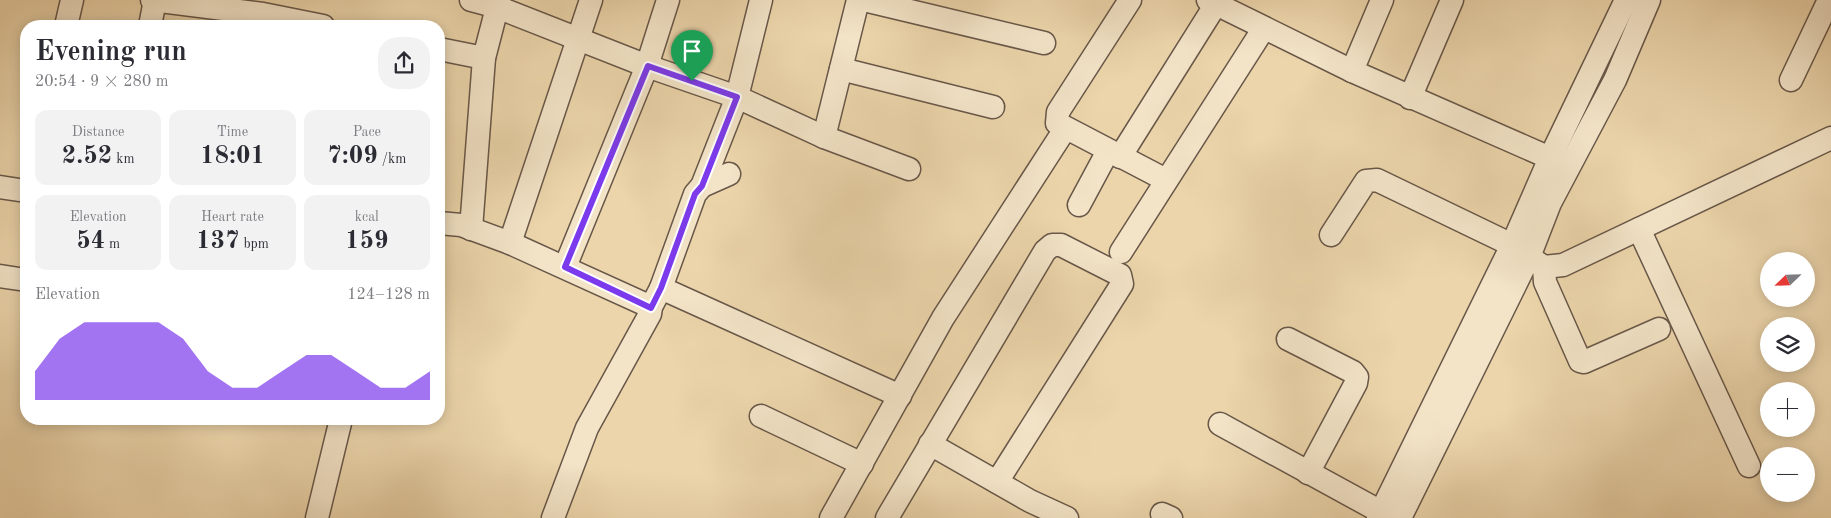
<!DOCTYPE html>
<meta charset="utf-8">
<style>
:root{--surface:#fff;--page:#f2f2f3;--text:#2b2b33;--muted:#7c7c81;--accent:#7c3aed}
body{margin:0;font-family:"Old Standard TT",serif;background:var(--page);color:var(--text);height:100vh;display:flex;flex-direction:column;font-size:19px;white-space:nowrap}
*{box-sizing:border-box;margin:0}
p{font-size:16px;color:var(--muted)}
.icon{flex:none;width:28px;height:28px;fill:none;stroke:currentColor;stroke-width:2;stroke-linecap:round;stroke-linejoin:round}
.map{position:relative;flex:1;overflow:hidden}
.panel{position:absolute;left:20px;top:20px;width:425px;height:405px;display:flex;flex-direction:column;background:var(--surface);border-radius:20px;box-shadow:0 2px 12px #0003}
.panel>*{flex:none}
.needle{width:32px;rotate:247deg}
.tools{position:absolute;left:1760px;top:252px;display:grid;gap:10px}
.tools a{display:grid;place-items:center;width:55px;height:55px;border-radius:50%;background:var(--surface);box-shadow:0 2px 12px #0003;font-size:25px}
.pin{position:absolute;display:grid;place-items:center;width:42px;height:42px;color:#fff;margin:-51px -21px;border-radius:50% 50% 50% 0;rotate:-45deg;box-shadow:0 0 5px #0007}
.pin .icon{rotate:45deg}
.round{display:grid;place-items:center;flex:none;width:52px;height:52px;border-radius:20px;background:var(--page)}
.summary{display:flex;align-items:center;justify-content:space-between;height:85px;padding:0 15px}
h1{font-size:28px;font-weight:800;line-height:38px}
.stats{display:grid;grid-template-columns:repeat(3,1fr);gap:8px;height:85px;padding:5px 15px}
.stats div{display:grid;align-content:center;border-radius:12px;background:var(--page);text-align:center}
.stats b{font-size:25px;font-weight:800}
.stats small{font-size:14px;font-weight:400}
.stats p{font-size:14px}
.chart{height:140px;padding:10px 15px}
.chart p{display:flex;justify-content:space-between}
.chart svg{width:100%;height:90px;margin-top:5px;fill:var(--accent);opacity:.7}
.map>svg:first-child{display:block}
.lines{fill:none;stroke-linecap:round;stroke-linejoin:round}
.minor-casing{stroke:#685749;stroke-width:25}
.minor{stroke:#f3e4c8;stroke-width:22}
.route-casing{stroke:#fff;stroke-width:10}
.route{stroke:#7c3aed;stroke-width:6}
</style>
<div class="map">
<svg width="1831" height="518" viewBox="0 0 1831 518">
<rect width="100%" height="100%" fill="#ecd5ab"/>
<filter id="stains"><feTurbulence type="fractalNoise" baseFrequency=".004" numOctaves="4"/><feColorMatrix values="0 0 0 0 .2 0 0 0 0 .09 0 0 0 0 .02 0 0 0 .5 -.17"/></filter>
<radialGradient id="worn" r=".72"><stop offset=".6" stop-color="#630" stop-opacity="0"/><stop offset="1" stop-color="#630" stop-opacity=".3"/></radialGradient>
<g class="lines">
<g class="minor-casing">
<g id="minor">
<path d="M 152,0 L 263,14 L 323,26"/>
<path d="M 471,0 L 497,7 L 647,66 L 737,97 L 824,137 L 909,169"/>
<path d="M 864,0 L 1044,43"/>
<path d="M 1130,0 L 1058,112 L 1057,123 L 1166,180"/>
<path d="M 1208,0 L 1352,71 L 1550,158"/>
<path d="M 66,26 L 72,0"/>
<path d="M 150,26 L 155,0"/>
<path d="M 439,49 L 484,58"/>
<path d="M 841,69 L 993,107"/>
<path d="M 1352,71 L 1382,0"/>
<path d="M 1791,80 L 1829,0"/>
<path d="M 1410,98 L 1452,0"/>
<path d="M 824,137 L 858,0"/>
<path d="M 1120,157 L 1216,4"/>
<path d="M 702,186 L 737,97 L 761,0"/>
<path d="M 0,187 L 26,191"/>
<path d="M 1079,205 L 1108,151"/>
<path d="M 439,223 L 461,225 L 510,243 L 651,307"/>
<path d="M 471,229 L 484,58 L 499,0"/>
<path d="M 1639,229 L 1749,466"/>
<path d="M 1331,235 L 1366,181 L 1377,180 L 1512,245"/>
<path d="M 510,243 L 591,0"/>
<path d="M 1121,252 L 1264,28"/>
<path d="M 1529,257 L 1544,267 L 1563,265 L 1831,138"/>
<path d="M 565,267 L 647,66 L 668,0"/>
<path d="M 1544,267 L 1545,282 L 1580,361 L 1584,362 L 1659,329"/>
<path d="M 0,276 L 26,280"/>
<path d="M 661,288 L 900,396"/>
<path d="M 1288,339 L 1353,372 L 1357,377 L 1356,383 L 1308,473"/>
<path d="M 761,416 L 862,464"/>
<path d="M 1220,424 L 1381,512"/>
<path d="M 930,444 L 1030,501 L 1067,518"/>
<path d="M 1162,514 L 1171,518"/>
<path d="M 317,518 L 341,419"/>
<path d="M 553,518 L 587,428 L 650,314 L 651,307 L 661,288 L 695,194 L 702,186 L 729,174"/>
<path d="M 831,518 L 943,318 L 1065,129"/>
<path d="M 887,518 L 1045,251 L 1052,245 L 1061,245 L 1120,275 L 1122,284 L 997,482"/>
<path d="M 1378,518 L 1512,245 L 1550,158 L 1626,0"/>
<path d="M 1400,518 L 1529,257 L 1550,203 L 1615,80 L 1649,0"/>
</g>
</g>
<use href="#minor" class="minor"/>
</g>
<g class="lines">
<g class="route-casing">
<path id="route" d="M 648,66 L 737,97 L 702,186 L 695,194 L 661,288 L 651,308 L 565,267 Z"/>
</g>
<use href="#route" class="route"/>
</g>
<rect width="100%" height="100%" filter="url(#stains)"/>
<rect width="100%" height="100%" fill="url(#worn)"/>
</svg>
<div class="tools">
<a><svg class="needle" viewBox="-14 -14 28 28"><path d="M0-13l5 13h-10z" fill="#e53935"/><path d="M0 13l5-13h-10z" fill="#7c7c81"/></svg></a>
<a><svg class="icon" aria-label="layers" viewBox="0 0 24 24"><path d="M12 4l9 5-9 5-9-5zM3 14l9 5 9-5"/></svg></a>
<a>+</a>
<a>−</a>
</div>
<div class="pin" style="left:692px;top:81px;background:#1e9e55"><svg class="icon" aria-label="arrive" viewBox="0 0 24 24"><path d="M6 21V4h12l-3 4 3 4H6"/></svg></div>
<section class="panel">
<div class="summary"><div><h1>Evening run</h1><p>20:54 · 9 × 280 m</p></div><a class="round"><svg class="icon" aria-label="share" viewBox="0 0 24 24"><path d="M12 15V3M7 8l5-5 5 5M5 13v7h14v-7"/></svg></a></div>
<div class="stats">
<div><p>Distance</p><b>2.52<small> km</small></b></div>
<div><p>Time</p><b>18:01</b></div>
<div><p>Pace</p><b>7:09<small> /km</small></b></div>
</div>
<div class="stats">
<div><p>Elevation</p><b>54<small> m</small></b></div>
<div><p>Heart rate</p><b>137<small> bpm</small></b></div>
<div><p>kcal</p><b>159</b></div>
</div>
<div class="chart"><p><span>Elevation</span>124–128 m</p>
<svg viewBox="0 0 160 44" preserveAspectRatio="none"><path d="M0 44V30L10 14L20 6L30 6L40 6L50 6L60 14L70 30L80 38L90 38L100 30L110 22L120 22L130 30L140 38L150 38L160 30V44z"/></svg>
</div>
</section>
</div>
